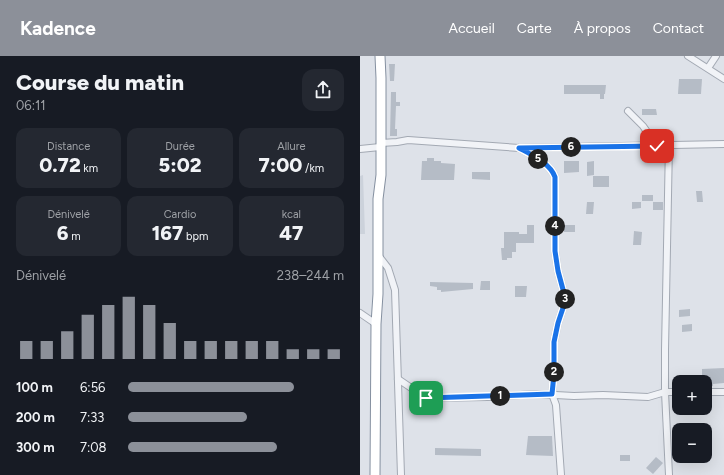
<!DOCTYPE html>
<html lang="fr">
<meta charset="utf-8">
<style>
:root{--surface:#171b24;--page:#242831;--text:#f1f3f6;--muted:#9ea1a6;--accent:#8c9099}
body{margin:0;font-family:Figtree,sans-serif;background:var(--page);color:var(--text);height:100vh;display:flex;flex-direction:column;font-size:15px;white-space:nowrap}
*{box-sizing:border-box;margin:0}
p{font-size:13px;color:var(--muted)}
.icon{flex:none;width:22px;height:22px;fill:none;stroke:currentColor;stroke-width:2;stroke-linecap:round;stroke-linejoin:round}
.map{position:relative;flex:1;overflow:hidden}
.side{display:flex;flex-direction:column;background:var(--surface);width:360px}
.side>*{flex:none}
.tools{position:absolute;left:312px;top:319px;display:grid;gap:8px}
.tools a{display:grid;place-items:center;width:40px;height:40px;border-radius:8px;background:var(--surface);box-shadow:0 4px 16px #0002;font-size:20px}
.pin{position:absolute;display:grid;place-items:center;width:34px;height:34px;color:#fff;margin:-17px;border-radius:8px;box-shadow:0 2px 6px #0006}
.km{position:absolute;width:20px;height:20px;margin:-10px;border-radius:50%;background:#222;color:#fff;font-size:11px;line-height:20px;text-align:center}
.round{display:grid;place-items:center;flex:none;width:42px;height:42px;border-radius:12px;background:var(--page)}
.head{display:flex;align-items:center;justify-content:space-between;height:68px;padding:0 16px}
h1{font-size:22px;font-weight:800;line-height:30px}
.figures{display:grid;grid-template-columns:repeat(3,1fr);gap:6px;height:68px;padding:4px 16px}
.figures div{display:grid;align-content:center;border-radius:10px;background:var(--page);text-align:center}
.figures b{font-size:20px;font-weight:800}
.figures small{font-size:11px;font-weight:400}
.figures p{font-size:11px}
.chart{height:112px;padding:8px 16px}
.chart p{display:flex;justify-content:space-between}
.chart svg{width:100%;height:72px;margin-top:4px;stroke:var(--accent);stroke-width:6}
ul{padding:0 16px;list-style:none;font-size:13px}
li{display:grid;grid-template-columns:64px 48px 1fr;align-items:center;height:30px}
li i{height:10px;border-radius:5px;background:var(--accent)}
header{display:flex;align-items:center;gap:24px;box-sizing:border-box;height:56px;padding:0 20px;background:var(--accent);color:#fff}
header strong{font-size:19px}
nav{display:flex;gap:22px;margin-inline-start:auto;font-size:14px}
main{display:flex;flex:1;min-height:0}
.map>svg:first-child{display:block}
.built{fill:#ccd2db}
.building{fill:#b5bcc6}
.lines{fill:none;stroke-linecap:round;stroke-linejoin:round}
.minor-casing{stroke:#a3a9b3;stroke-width:8}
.highway-casing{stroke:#8590a0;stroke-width:11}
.minor{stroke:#f1f3f7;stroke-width:6}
.highway{stroke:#fff;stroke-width:9}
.route-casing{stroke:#fff;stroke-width:8}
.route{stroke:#1a73e8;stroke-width:5}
</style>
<header>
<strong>Kadence</strong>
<nav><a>Accueil</a><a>Carte</a><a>À propos</a><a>Contact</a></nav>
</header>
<main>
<section class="side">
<div class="head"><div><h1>Course du matin</h1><p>06:11</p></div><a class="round"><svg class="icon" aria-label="share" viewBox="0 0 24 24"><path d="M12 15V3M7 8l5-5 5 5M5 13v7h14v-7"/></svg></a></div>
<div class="figures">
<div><p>Distance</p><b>0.72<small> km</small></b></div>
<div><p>Durée</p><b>5:02</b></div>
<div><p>Allure</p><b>7:00<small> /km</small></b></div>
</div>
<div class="figures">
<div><p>Dénivelé</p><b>6<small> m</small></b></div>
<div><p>Cardio</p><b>167<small> bpm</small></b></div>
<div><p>kcal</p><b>47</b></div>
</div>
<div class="chart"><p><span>Dénivelé</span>238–244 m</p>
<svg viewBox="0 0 160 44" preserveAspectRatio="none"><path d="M5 44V33M15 44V33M25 44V27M35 44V17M45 44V11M55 44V6M65 44V11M75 44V22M85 44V33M95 44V33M105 44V33M115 44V33M125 44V33M135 44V38M145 44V38M155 44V38"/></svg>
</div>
<ul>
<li><b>100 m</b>6:56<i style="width:77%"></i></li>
<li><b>200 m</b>7:33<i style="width:55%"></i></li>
<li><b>300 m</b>7:08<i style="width:69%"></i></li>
</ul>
</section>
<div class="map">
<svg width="364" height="419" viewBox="0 0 364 419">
<rect width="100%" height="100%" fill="#dee2e9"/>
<path class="built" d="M 3,119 L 5,178 L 0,178 L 0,120 Z"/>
<g class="building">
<path d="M 29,8 L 35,8 L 34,25 L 30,25 Z"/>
<path d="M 319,23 L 342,23 L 341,38 L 318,38 Z"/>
<path d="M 204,29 L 246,29 L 245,38 L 244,38 L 244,43 L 240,43 L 240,38 L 204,38 Z"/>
<path d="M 31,36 L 36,36 L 36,46 L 40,46 L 40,50 L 36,50 L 35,73 L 37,73 L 37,80 L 30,80 Z"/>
<path d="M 282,53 L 296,53 L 297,59 L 282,59 Z"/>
<path d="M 67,102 L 74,102 L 74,105 L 81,105 L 81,107 L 95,108 L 94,124 L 61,124 L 62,105 L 67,105 Z"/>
<path d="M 204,105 L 219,105 L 219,116 L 204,117 Z"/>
<path d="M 234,105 L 234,119 L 227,120 L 227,106 Z"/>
<path d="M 112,116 L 130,116 L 130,124 L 112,123 Z"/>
<rect x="233" y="120" width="16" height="11"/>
<path d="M 336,135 L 342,135 L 343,146 L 337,146 Z"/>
<rect x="282" y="139" width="11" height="6"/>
<path d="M 227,146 L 234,146 L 233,158 L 226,158 Z"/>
<path d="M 272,146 L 281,146 L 281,152 L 272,153 Z"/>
<rect x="293" y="146" width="10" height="8"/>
<path d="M 167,169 L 174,169 L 174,187 L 156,187 L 156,196 L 152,196 L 152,202 L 147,202 L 147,204 L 142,204 L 141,192 L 144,192 L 144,176 L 159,176 L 159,178 L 167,178 Z"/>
<path d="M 203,169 L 215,169 L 215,176 L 204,176 Z"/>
<path d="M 274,175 L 282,176 L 281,189 L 273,189 Z"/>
<path d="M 121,225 L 130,225 L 130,234 L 120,234 Z"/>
<path d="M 70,226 L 113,227 L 113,233 L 81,236 L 81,234 L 77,234 L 77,231 L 70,230 Z"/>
<path d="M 155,230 L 167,230 L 166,241 L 155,241 Z"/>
<path d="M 330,253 L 330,260 L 319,261 L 319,254 Z"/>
<path d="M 332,268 L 332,275 L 322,276 L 322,269 Z"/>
<path d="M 364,312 L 364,327 L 353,328 L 353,330 L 348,331 L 347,327 L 342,326 L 342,313 Z"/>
<path d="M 168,380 L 192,380 L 193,400 L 166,399 Z"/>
<path d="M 75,392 L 121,393 L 121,400 L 75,399 Z"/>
<rect x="260" y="399" width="10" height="6"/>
<path d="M 296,401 L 303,407 L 293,418 L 286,412 Z"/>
</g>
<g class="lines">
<g class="minor-casing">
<g id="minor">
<path d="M 328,0 L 364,23"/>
<path d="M 348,12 L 356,0"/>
<path d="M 268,55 L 283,70 L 297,90"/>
<path d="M 21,87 L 37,86 L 48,84 L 159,92 L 364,88"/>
<path d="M 309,88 L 305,294 L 305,336 L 309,419"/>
<path d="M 159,92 C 172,99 190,107 195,121 L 195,195 L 198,215 L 205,241 L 204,249 L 198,267 L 194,286 L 194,318 L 192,338 L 196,349 L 201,419"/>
<path d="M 0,93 L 20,91"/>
<path d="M 18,199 L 28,212 L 35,234 L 41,419"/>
<path d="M 0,257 L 16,268"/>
<path d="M 38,323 L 66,342 L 128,341 L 177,338 L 214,340 L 243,339 L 288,341 L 305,336 L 319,336"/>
<path d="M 345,336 L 364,336"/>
</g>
</g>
<g class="highway-casing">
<path id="highway" d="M 15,419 L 16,268 L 18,238 L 18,143 L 21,119 L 21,22 L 20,0"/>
</g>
<use href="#minor" class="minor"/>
<use href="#highway" class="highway"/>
</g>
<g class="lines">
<g class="route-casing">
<path id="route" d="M 66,342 L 192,338 L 194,318 L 194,286 L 198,267 L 204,249 L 205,241 L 198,215 L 195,195 L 195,121 C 190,107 172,99 159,92 L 297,90"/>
</g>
<use href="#route" class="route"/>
</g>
</svg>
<div class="tools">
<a>+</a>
<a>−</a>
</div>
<div class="pin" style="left:66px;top:342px;background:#1e9e55"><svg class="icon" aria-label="arrive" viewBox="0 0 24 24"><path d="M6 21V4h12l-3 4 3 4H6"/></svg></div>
<div class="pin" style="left:297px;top:90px;background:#d93025"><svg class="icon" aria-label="check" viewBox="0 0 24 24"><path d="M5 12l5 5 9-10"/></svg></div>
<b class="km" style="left:140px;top:340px">1</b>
<b class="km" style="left:194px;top:316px">2</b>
<b class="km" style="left:205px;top:243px">3</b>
<b class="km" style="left:195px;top:170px">4</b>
<b class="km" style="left:178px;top:103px">5</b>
<b class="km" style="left:211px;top:91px">6</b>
</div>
</main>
